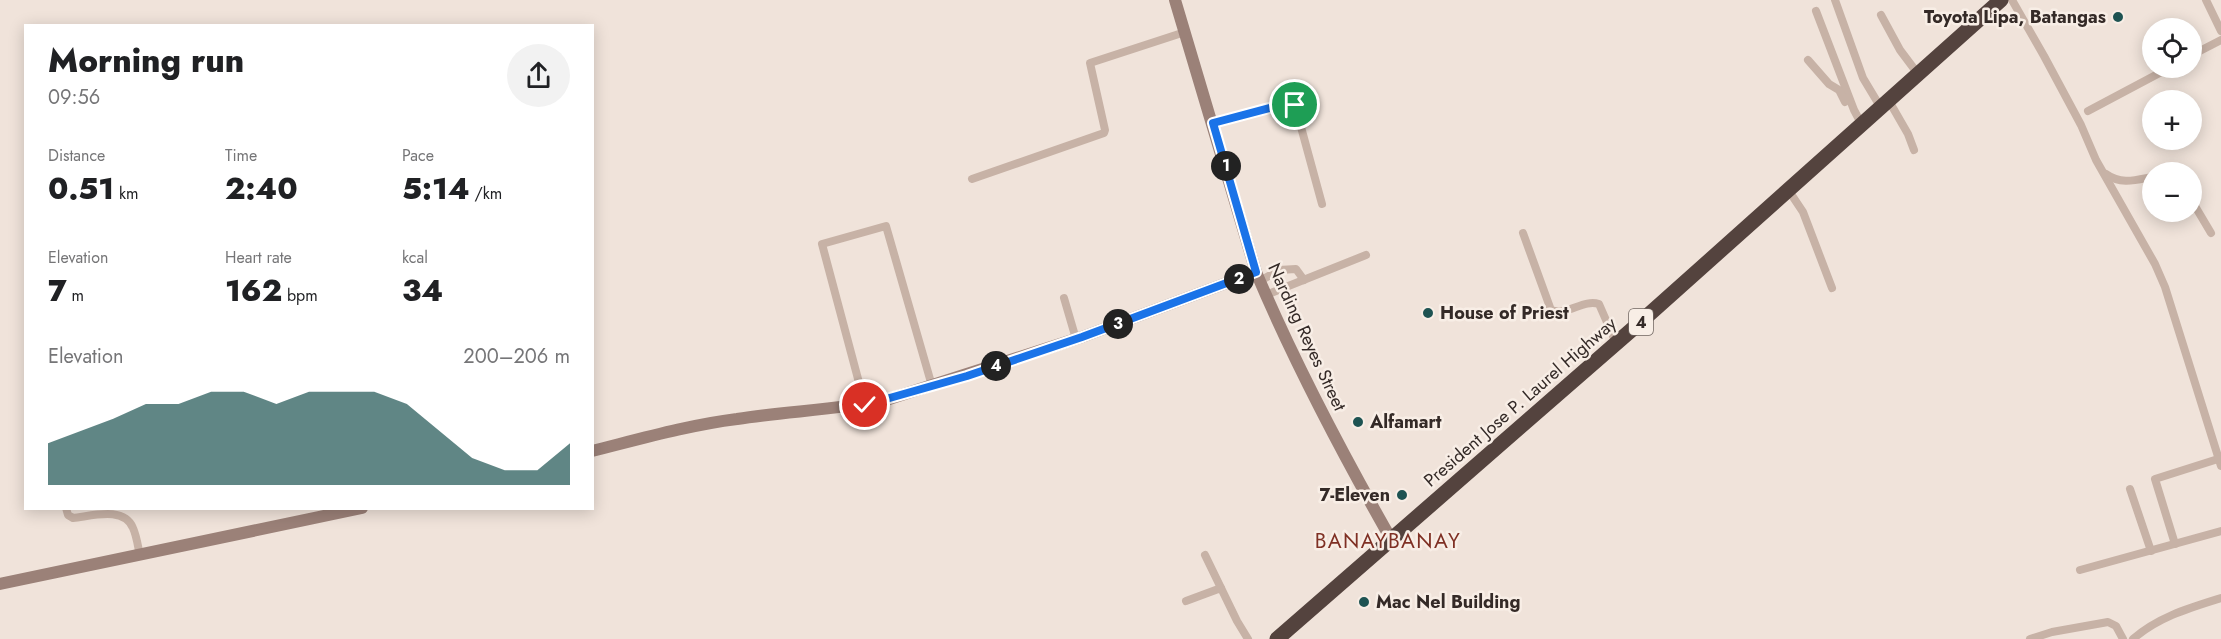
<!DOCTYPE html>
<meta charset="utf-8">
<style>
:root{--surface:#fff;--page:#f2f2f2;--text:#202124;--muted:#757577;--accent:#1e5352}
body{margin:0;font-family:Jost,sans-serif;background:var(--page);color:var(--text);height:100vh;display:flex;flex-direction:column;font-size:22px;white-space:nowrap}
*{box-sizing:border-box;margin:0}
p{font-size:20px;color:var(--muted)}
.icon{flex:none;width:33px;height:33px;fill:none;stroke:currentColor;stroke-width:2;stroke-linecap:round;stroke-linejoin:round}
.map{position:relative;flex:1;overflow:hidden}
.side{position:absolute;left:24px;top:24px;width:570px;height:486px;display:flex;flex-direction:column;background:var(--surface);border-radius:0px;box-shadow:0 3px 15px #0003}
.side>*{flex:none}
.buttons{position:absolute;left:2142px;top:18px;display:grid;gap:12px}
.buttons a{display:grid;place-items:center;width:60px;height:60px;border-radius:50%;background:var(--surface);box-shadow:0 3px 15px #0003;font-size:30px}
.pin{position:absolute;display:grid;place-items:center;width:51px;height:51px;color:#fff;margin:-26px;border:3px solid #fff;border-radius:50%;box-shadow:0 2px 6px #0007}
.km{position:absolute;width:30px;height:30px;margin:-15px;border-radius:50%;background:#222;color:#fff;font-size:16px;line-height:30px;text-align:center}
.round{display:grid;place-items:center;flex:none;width:63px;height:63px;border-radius:32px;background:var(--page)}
.overview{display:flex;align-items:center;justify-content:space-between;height:102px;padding:0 24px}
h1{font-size:33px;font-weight:800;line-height:45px}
.stats{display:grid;grid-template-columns:repeat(3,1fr);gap:9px;height:102px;padding:6px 24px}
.stats div{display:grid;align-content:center}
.stats b{font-size:30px;font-weight:800}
.stats small{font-size:16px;font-weight:400}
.stats p{font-size:16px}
.chart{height:168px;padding:12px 24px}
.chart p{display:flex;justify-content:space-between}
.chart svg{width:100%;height:108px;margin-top:6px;fill:var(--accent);opacity:.7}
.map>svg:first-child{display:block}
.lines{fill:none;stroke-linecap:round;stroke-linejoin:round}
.street{stroke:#c7b2a6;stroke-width:8}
.secondary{stroke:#9b8178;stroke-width:12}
.highway{stroke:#54433e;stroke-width:15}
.route-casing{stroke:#fff;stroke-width:12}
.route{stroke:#1a73e8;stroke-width:8}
.poi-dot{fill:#1e5352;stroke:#f8eee6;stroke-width:2}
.labels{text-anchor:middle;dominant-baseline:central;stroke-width:5;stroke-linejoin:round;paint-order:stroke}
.shield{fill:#f8eee6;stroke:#6f6560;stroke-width:1.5}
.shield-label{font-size:16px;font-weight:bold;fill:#342a27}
.poi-label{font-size:18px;font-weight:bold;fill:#342a27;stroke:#f8eee6;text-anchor:start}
.street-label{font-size:18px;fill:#342a27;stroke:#f8eee6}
.quarter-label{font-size:21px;letter-spacing:1.5px;fill:#7f3024;stroke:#f8eee6}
</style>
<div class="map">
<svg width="2221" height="639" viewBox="0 0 2221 639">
<rect width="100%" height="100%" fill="#f0e3da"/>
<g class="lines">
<g class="street">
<path d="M 1835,0 L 1863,78 L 1881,108"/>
<path d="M 2012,0 L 2044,56 L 2081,125 L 2096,160 L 2155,264 L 2165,287 L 2221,466"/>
<path d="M 2206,0 L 2221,31"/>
<path d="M 1816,11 L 1854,110 L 1862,125"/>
<path d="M 1881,15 L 1900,50 L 1918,74"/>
<path d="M 2192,55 L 2221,40"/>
<path d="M 1808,60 L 1829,84 L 1839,90 L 1845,102"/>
<path d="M 1889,101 L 1908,134 L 1914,150"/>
<path d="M 2088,111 L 2169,68"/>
<path d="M 1213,123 L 1288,103 L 1295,105 L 1322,204"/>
<path d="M 2106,174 C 2121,185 2136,180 2152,177"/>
<path d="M 972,179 L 1104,133 L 1105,130 L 1090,63 L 1185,32"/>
<path d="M 1789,191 L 1803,212 L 1832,288"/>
<path d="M 2192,201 L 2211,233"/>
<path d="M 1523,233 L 1551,310 C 1567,316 1583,299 1599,304 L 1616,343"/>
<path d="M 1260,281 L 1279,270 L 1296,269 L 1304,280"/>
<path d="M 1266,295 L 1366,255"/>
<path d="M 1064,298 L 1076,339"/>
<path d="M 865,405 L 822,244 L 886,226 L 932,386"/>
<path d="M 2130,489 L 2151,551"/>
<path d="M 66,508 L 68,515 L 73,518 C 92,516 124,506 133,528 C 137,537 138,547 140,556"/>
<path d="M 2175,544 L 2155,479 L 2218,459"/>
<path d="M 1205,555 L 1221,588"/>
<path d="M 2080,570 L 2221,531"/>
<path d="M 1186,601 L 1221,588 L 1237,621 L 1248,639"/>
<path d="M 2030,639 L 2052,632 L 2108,622 L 2116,626 L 2123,639"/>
<path d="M 2133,639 C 2158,617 2189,608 2221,598"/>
</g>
<g class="secondary">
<path d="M 1175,0 L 1256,272 C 1295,364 1342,453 1391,539"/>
<path d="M 592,451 C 640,439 689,425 737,419 C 787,411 839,410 889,399 L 1082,337 L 1256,272"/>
<path d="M 0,584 L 362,508"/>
</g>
<path class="highway" d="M 1277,639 L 1636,326 L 2001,0"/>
</g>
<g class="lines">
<g class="route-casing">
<path id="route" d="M 865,405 L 967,376 L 1082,337 L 1256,272 L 1213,123 L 1288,103 L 1295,105"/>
</g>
<use href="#route" class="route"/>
</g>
<g class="poi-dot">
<circle cx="2118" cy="17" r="6"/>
<circle cx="1428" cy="313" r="6"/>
<circle cx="1358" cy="422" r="6"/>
<circle cx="1402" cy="495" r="6"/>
<circle cx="1364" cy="602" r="6"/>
</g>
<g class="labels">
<rect class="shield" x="1629" y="309" width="24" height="26" rx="4.5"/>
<g class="shield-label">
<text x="1641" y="322">4</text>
</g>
<g class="poi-label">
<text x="2106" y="17" text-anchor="end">Toyota Lipa, Batangas</text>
<text x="1440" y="313">House of Priest</text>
<text x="1370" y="422">Alfamart</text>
<text x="1390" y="495" text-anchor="end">7-Eleven</text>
<text x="1376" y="602">Mac Nel Building</text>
</g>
<g class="street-label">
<text transform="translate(1307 337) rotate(65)">Narding Reyes Street</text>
<text transform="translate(1520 402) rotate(-41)">President Jose P. Laurel Highway</text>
</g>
<g class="quarter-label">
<text x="1388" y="541">BANAYBANAY</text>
</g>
</g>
</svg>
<div class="buttons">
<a><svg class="icon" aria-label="locate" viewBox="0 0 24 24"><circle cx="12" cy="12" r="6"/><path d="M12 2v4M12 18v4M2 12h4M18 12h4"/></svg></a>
<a>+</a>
<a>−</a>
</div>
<div class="pin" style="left:1295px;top:105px;background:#1e9e55"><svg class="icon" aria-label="arrive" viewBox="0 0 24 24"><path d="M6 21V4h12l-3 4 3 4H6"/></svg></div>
<div class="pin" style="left:865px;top:405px;background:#d93025"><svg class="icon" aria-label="check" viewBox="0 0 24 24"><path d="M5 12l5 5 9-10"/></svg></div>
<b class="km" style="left:1226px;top:166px">1</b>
<b class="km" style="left:1239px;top:279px">2</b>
<b class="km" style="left:1118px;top:324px">3</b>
<b class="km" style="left:996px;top:366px">4</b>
<section class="side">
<div class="overview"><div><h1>Morning run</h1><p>09:56</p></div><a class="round"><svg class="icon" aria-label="share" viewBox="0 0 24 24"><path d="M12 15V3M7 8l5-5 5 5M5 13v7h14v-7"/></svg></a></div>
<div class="stats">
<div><p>Distance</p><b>0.51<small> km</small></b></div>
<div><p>Time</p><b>2:40</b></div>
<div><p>Pace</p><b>5:14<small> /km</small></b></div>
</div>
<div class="stats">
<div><p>Elevation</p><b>7<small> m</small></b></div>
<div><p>Heart rate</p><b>162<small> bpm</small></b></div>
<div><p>kcal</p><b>34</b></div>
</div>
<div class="chart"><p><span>Elevation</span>200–206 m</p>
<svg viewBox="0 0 160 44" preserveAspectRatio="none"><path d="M0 44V27L10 22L20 17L30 11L40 11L50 6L60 6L70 11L80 6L90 6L100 6L110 11L120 22L130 33L140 38L150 38L160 27V44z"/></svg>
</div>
</section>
</div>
